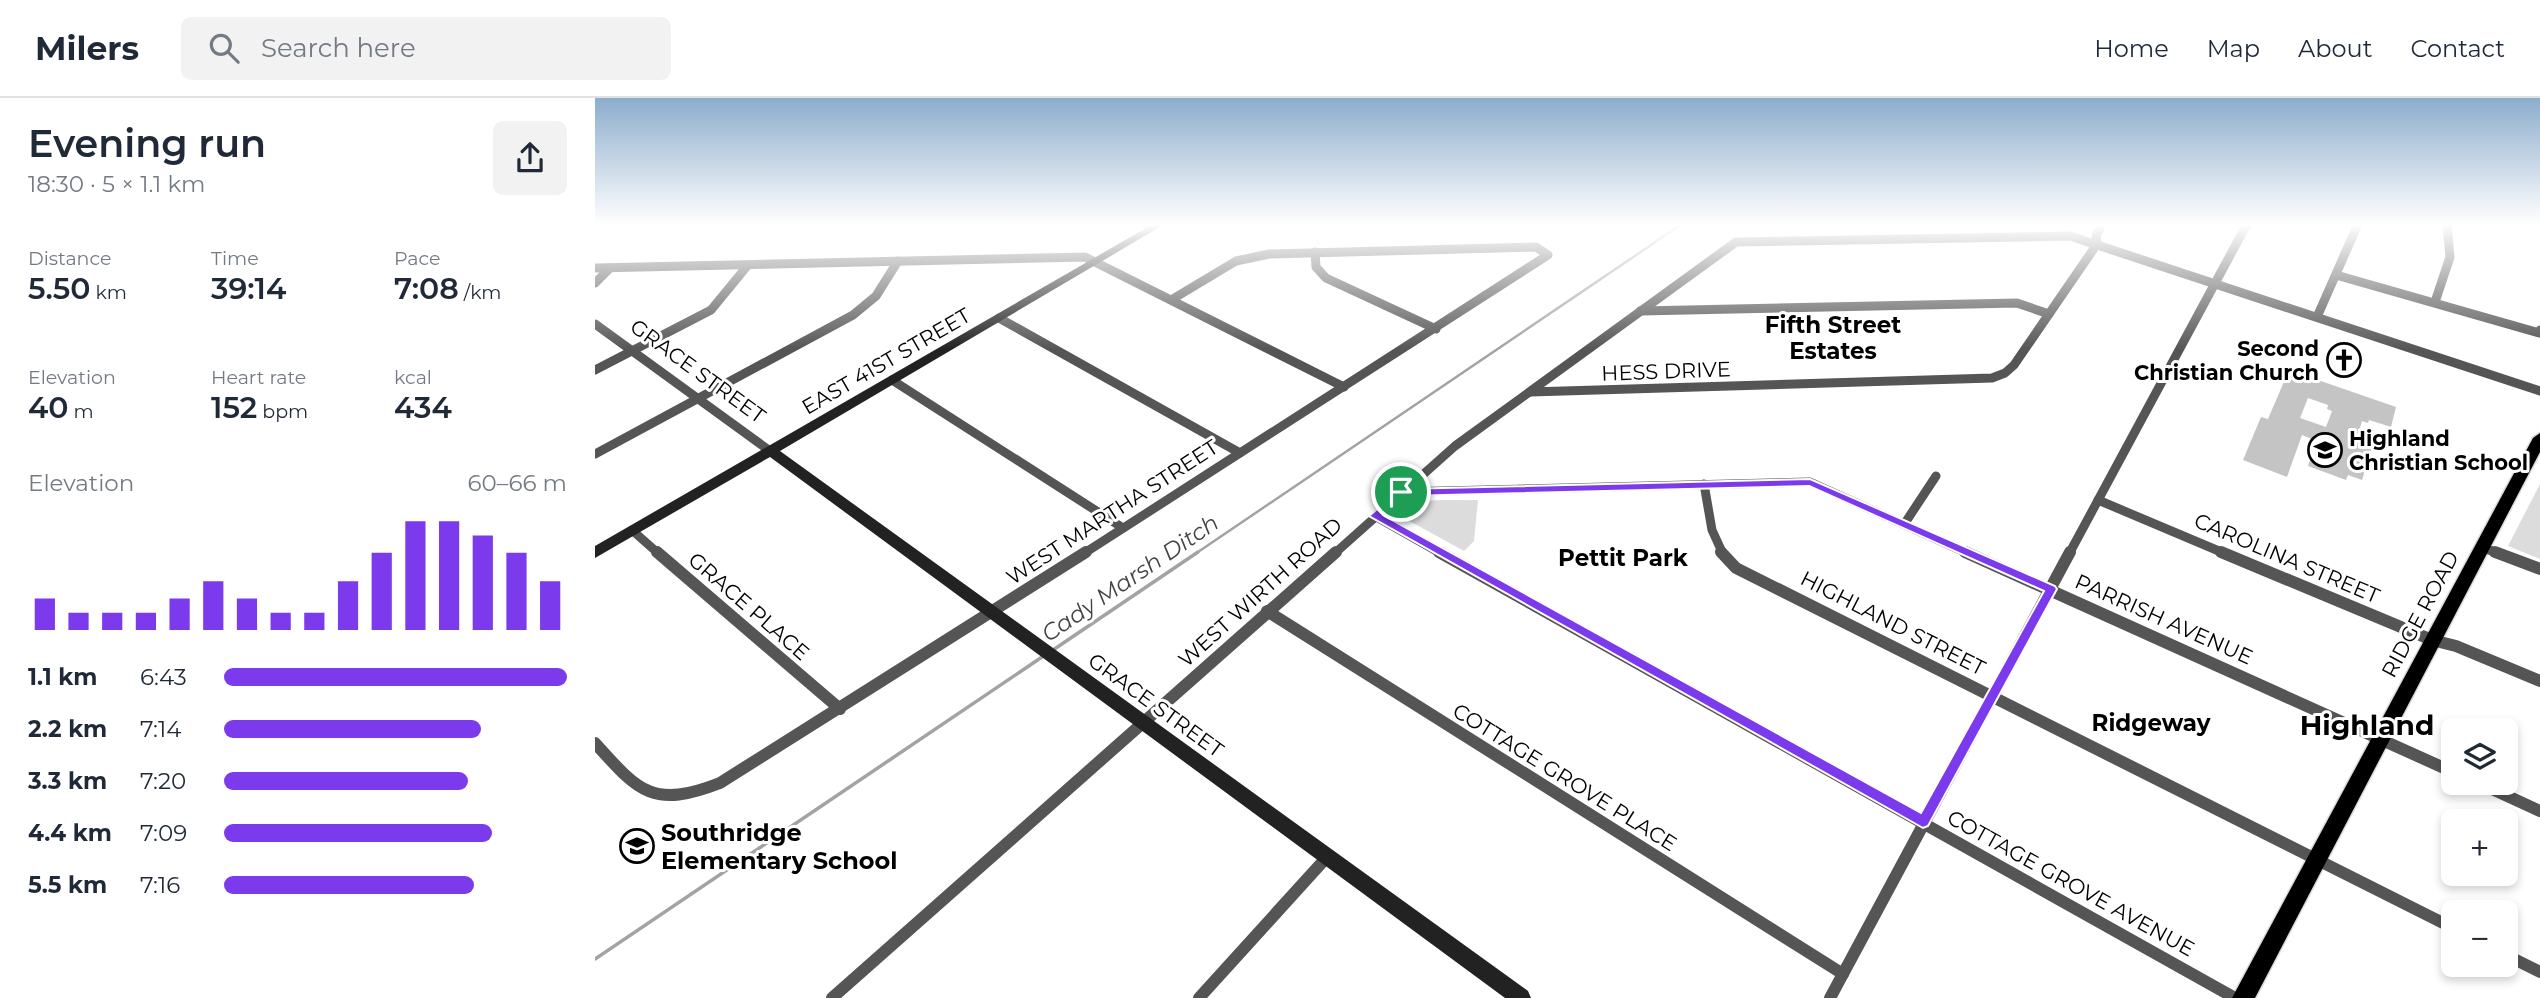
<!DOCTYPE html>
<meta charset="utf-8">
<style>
:root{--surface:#fff;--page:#f2f2f3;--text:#1f2937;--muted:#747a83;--line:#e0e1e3;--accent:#7c3aed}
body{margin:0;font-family:Montserrat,sans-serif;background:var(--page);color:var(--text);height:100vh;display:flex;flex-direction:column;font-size:26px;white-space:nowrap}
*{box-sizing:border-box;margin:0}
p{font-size:23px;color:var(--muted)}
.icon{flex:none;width:38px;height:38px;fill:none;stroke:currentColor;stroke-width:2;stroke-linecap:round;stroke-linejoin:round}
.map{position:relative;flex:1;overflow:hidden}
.side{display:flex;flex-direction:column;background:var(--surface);width:595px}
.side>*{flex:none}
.buttons{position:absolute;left:1846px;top:620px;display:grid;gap:14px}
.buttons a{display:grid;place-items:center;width:77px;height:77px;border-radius:10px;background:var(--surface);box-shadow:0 4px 10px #0003;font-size:35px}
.pin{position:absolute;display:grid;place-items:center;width:60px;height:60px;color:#fff;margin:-30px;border:4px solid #fff;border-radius:50%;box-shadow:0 2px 7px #0007}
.round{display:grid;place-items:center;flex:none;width:74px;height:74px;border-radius:10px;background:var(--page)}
.headline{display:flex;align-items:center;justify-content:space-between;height:119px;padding:0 28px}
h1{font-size:38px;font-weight:600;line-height:52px}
.figures{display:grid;grid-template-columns:repeat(3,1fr);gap:10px;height:119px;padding:7px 28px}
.figures div{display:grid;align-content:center}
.figures b{font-size:30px;font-weight:600}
.figures small{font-size:19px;font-weight:400}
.figures p{font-size:19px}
.chart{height:196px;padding:14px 28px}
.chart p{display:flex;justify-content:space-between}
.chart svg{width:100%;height:126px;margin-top:7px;stroke:var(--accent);stroke-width:6}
ul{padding:0 28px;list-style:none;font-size:23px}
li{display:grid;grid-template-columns:112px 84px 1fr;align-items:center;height:52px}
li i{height:18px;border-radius:9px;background:var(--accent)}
header{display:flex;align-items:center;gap:42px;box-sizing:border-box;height:98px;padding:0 35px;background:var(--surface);border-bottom:2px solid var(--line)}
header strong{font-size:33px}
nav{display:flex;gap:38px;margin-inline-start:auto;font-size:24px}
.search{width:490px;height:63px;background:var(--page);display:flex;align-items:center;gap:18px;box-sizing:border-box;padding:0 24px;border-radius:10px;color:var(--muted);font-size:26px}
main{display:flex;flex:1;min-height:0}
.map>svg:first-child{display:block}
.green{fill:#dcdcdc}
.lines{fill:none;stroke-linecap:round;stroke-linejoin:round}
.stream-far1{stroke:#a3a3a3;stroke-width:2.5}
.stream{stroke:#a3a3a3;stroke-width:3.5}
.building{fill:#c4c4c4;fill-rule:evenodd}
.primary-casing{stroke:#dbdbdb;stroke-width:3}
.street-far1{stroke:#555;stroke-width:9}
.street{stroke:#555;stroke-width:12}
.secondary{fill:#222;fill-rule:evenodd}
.primary{fill:#000;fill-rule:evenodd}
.route{fill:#7c3aed;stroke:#fff;stroke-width:2;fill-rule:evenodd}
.labels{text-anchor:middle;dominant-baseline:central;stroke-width:6;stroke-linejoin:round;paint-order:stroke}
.poi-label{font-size:21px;font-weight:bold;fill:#000;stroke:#fff;text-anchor:end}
.street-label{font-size:21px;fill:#000;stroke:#fff}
.neighbourhood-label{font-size:23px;font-weight:bold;fill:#000;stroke:#fff}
.water-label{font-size:23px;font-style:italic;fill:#444;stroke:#fff}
.near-poi-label{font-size:24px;font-weight:bold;fill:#000;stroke:#fff;text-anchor:start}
.district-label{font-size:28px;font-weight:bold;fill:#000;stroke:#fff}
</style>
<header>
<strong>Milers</strong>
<div class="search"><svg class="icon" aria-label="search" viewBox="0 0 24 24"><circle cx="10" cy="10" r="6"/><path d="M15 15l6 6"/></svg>Search here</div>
<nav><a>Home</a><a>Map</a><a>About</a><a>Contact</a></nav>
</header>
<main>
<section class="side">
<div class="headline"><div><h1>Evening run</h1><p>18:30 · 5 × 1.1 km</p></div><a class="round"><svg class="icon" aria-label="share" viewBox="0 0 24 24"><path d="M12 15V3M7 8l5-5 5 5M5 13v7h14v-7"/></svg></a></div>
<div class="figures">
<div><p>Distance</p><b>5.50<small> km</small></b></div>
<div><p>Time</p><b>39:14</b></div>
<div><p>Pace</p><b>7:08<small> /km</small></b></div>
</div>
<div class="figures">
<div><p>Elevation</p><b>40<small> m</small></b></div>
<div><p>Heart rate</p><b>152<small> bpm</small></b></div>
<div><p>kcal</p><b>434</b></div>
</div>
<div class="chart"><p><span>Elevation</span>60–66 m</p>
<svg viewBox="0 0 160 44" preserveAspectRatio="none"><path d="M5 44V33M15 44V38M25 44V38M35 44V38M45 44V33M55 44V27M65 44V33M75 44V38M85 44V38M95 44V27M105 44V17M115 44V6M125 44V6M135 44V11M145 44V17M155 44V27"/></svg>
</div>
<ul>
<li><b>1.1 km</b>6:43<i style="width:100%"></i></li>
<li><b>2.2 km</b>7:14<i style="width:75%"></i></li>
<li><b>3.3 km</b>7:20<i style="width:71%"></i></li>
<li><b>4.4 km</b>7:09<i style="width:78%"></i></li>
<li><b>5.5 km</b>7:16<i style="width:73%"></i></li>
</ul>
</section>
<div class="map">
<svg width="1945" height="900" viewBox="0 0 1945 900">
<rect width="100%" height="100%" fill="#fff"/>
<g class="green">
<path d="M 1945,386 L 1945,461 L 1913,448 Z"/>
<path d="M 883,402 L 879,443 L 869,453 L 800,415 C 821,398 857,403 883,402 Z"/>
</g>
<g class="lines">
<path class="stream-far1" d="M 600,456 L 1087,126"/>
<g class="stream">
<path d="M 458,552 L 603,454"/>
<path d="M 0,861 L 450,557"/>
</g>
</g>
<path class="building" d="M 1694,272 L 1801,309 L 1796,329 L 1774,322 L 1773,325 L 1767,323 L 1762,340 L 1778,346 L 1767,382 L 1753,377 L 1751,382 L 1713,368 L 1722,343 L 1707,337 L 1692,379 L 1648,362 L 1666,319 L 1673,321 ZM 1713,300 L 1733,307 L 1732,311 L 1737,313 L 1731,329 L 1705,320 Z"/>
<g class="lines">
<g class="primary-casing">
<path id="primary" d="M 1945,335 L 1945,354 L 1660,900 L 1637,900 L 1938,340 Z"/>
</g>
<g class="street-far1">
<path d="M 720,154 L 721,169 L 731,180 L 841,231"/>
<path d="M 0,170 L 490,159 L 749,289"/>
<path d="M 1741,177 L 1944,235 L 1945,232"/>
<path d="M 0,185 L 15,170"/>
<path d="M 1840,204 L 1855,159 L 1852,126"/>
<path d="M 1045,213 L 1422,205 L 1454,216"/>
<path d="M 1722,219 L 1763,126"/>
<path d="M 404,220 L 645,355"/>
<path d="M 0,226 L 175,353"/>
<path d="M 0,272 L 116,212 L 153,167"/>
<path d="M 297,282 L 528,430"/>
<path d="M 935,294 L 1397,280 L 1410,275 L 1419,267 L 1502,146 L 1501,137 L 1505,130"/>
<path d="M 0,356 L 258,217 L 281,198 L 303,163"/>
<path d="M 1109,386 L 1117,432 L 1128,456"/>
<path d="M 806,394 L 1215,384 L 1374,456"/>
<path d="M 1503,402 L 1631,456"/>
<path d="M 780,418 L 847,456"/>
<path d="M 1310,425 L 1341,378"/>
<path d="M 38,433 L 64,456"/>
<path d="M 1887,449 L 1904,456"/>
<path d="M 488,456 L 953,157 L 941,149 L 674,156 L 641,163 L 576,202"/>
<path d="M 739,456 L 860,348 L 1141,144 L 1475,138 L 1945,293"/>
<path d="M 1474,456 L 1652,126"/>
</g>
<g class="street">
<path d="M 62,454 L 245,611"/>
<path d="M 844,454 L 1640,900"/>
<path d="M 1126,454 L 1141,470 L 1858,830"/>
<path d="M 1370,454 L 1858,674"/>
<path d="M 1626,454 L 1837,542 L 1861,548 L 1945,583"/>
<path d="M 1900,454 L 1945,471"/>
<path d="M 672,513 L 1248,876"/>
<path d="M 0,645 C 44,694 58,711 125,685 L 491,454"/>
<path d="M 1882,684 L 1945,713"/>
<path d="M 1911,857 L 1945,874"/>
<path d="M 237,900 L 741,454"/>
<path d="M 604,900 L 732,759"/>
<path d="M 1235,900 L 1475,454"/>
</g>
<path class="secondary" d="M 558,126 L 570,126 L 185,353 L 933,893 L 936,900 L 910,900 L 175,359 L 0,460 L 0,448 Z"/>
<use href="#primary" class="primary"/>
</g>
<linearGradient id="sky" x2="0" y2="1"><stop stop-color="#8cadcc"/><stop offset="0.5" stop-color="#fff"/><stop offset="1" stop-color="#fff" stop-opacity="0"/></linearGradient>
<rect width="1945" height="252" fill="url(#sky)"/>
<path class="route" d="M 1215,381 L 1460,488 L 1462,491 L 1333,728 L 1328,730 L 774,418 L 806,391 ZM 1214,388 L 1449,493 L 1326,715 L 788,417 L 809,398 Z"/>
<defs>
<g id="church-ring" transform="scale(1.75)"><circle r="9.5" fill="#fff" stroke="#000" stroke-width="1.5"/><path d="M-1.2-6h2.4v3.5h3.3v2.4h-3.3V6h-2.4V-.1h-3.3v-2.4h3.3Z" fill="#000"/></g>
<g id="school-ring" transform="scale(1.75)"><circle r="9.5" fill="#fff" stroke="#000" stroke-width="1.5"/><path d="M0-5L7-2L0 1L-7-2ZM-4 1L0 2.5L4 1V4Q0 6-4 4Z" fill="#000"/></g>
</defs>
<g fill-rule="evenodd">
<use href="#church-ring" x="1749" y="262"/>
<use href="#school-ring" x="1730" y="352"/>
<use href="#school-ring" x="42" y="748"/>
</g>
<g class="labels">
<g class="poi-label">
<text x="1724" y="250">Second<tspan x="1724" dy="24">Christian Church</tspan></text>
<text x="1754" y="340" text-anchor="start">Highland<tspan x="1754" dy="24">Christian School</tspan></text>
</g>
<g class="street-label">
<text transform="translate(291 263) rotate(-30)">EAST 41ST STREET</text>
<text transform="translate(103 273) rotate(36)">GRACE STREET</text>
<text transform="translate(1071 273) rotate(-2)">HESS DRIVE</text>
<text transform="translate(517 414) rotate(-33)">WEST MARTHA STREET</text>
<text transform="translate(1692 460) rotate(23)">CAROLINA STREET</text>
<text transform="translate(665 494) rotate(-42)">WEST WIRTH ROAD</text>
<text transform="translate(154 508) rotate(41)">GRACE PLACE</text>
<text transform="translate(1825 516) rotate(-62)">RIDGE ROAD</text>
<text transform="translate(1569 521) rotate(24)">PARRISH AVENUE</text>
<text transform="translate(1298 525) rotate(27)">HIGHLAND STREET</text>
<text transform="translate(561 607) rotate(36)">GRACE STREET</text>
<text transform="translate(970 679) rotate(32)">COTTAGE GROVE PLACE</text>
<text transform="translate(1476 785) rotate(29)">COTTAGE GROVE AVENUE</text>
</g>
<g class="neighbourhood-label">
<text x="1238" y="227">Fifth Street<tspan x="1238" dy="26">Estates</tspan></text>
<text x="1028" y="460">Pettit Park</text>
<text x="1556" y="625">Ridgeway</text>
</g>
<g class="water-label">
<text transform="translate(535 480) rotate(-34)">Cady Marsh Ditch</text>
</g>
<g class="near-poi-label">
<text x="66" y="734">Southridge<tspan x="66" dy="28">Elementary School</tspan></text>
</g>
<g class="district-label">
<text x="1772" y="627">Highland</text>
</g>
</g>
</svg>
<div class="buttons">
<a><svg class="icon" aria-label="layers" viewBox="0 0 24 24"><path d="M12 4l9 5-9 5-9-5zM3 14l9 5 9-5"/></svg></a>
<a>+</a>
<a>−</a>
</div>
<div class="pin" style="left:806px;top:394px;background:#1e9e55"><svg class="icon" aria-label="arrive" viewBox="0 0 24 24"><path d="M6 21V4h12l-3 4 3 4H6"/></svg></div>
</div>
</main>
